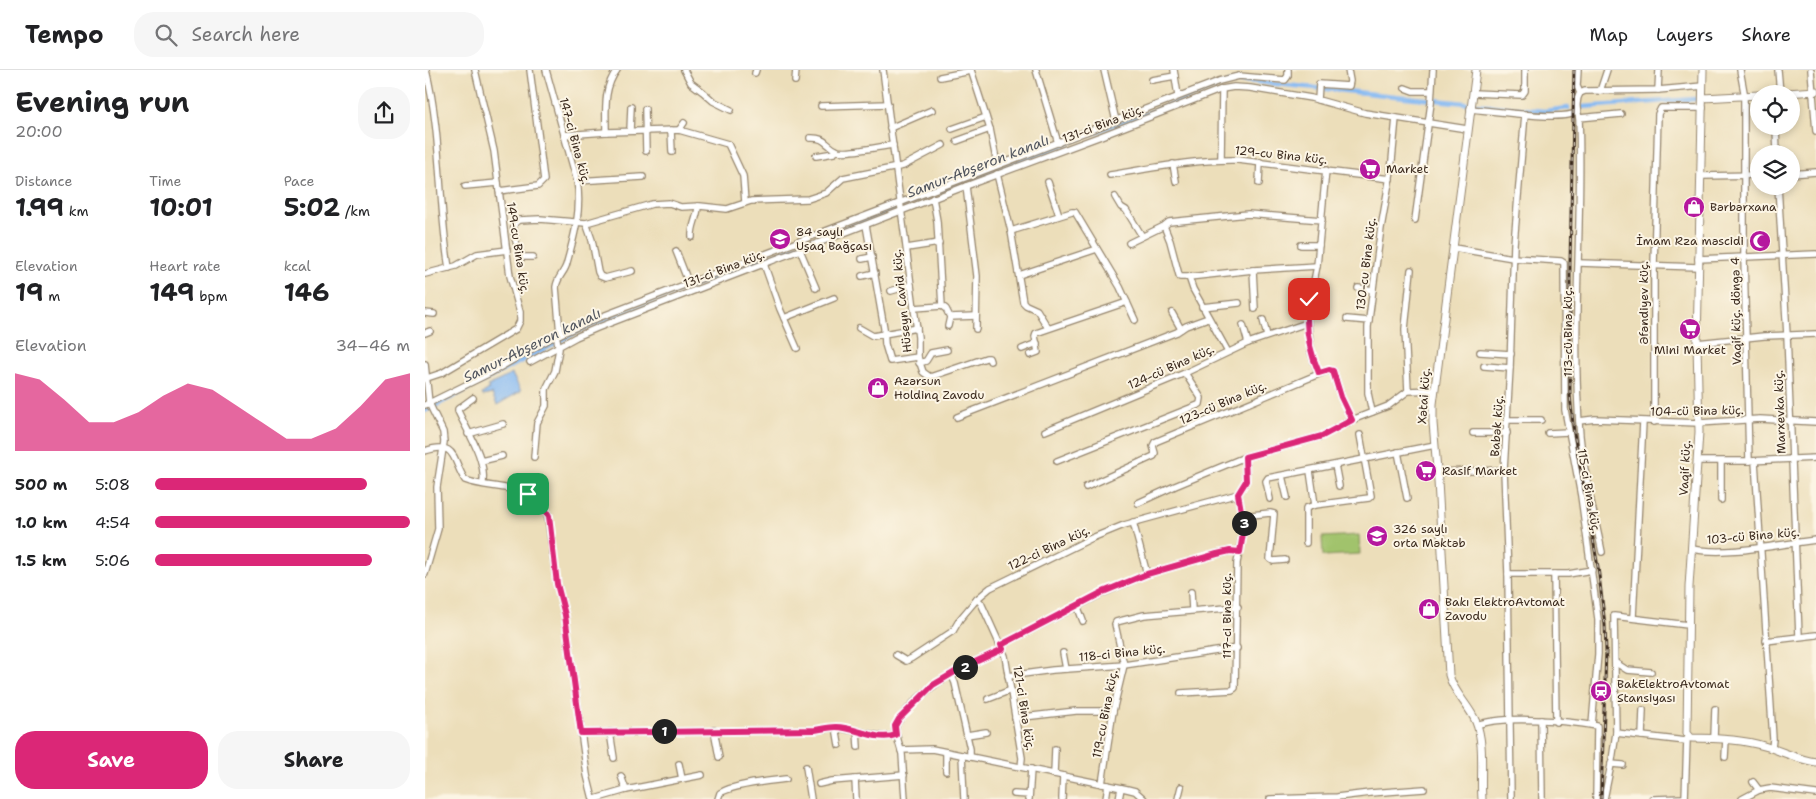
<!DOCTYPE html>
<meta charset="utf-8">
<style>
:root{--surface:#fff;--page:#f6f6f6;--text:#202124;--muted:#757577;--line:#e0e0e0;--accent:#db2777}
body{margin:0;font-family:"Shantell Sans",sans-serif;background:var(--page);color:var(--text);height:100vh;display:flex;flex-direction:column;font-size:19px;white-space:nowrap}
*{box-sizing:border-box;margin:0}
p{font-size:16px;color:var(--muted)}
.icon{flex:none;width:28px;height:28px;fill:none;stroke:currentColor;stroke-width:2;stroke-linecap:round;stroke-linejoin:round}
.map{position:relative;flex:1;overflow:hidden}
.drawer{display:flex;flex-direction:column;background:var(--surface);width:425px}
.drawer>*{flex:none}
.buttons{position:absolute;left:1325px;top:15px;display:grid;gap:10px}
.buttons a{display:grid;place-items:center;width:50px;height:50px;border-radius:50%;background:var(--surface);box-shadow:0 2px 8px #0003;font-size:25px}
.pin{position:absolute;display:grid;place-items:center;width:42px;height:42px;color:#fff;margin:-21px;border-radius:10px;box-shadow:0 2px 8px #0006}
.km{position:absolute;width:25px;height:25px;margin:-12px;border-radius:50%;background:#222;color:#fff;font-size:14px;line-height:25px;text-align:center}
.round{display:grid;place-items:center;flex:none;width:52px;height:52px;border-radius:20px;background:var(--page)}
.summary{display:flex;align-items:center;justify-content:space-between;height:85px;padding:0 15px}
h1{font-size:28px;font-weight:700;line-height:38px}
.metrics{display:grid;grid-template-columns:repeat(3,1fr);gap:8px;height:85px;padding:5px 15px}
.metrics div{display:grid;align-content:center}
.metrics b{font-size:25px;font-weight:700}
.metrics small{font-size:14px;font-weight:400}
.metrics p{font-size:14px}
.chart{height:140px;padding:10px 15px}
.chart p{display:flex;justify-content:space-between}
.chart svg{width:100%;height:90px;margin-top:5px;fill:var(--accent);opacity:.7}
.primary-button{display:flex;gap:10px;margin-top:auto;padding:10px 15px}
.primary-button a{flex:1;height:58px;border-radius:20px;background:var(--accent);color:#fff;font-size:20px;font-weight:700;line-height:58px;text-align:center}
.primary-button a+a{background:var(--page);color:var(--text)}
ul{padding:0 15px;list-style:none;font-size:16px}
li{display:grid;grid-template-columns:80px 60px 1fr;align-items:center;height:38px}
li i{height:12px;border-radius:6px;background:var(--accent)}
header{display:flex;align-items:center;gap:30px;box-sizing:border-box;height:70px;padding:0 25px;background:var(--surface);border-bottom:1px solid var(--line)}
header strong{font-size:24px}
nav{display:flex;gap:28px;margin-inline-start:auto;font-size:18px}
.search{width:350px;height:45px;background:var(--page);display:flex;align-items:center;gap:12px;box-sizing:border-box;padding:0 18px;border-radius:20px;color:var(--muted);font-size:19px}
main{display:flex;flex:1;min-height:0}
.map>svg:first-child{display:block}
.green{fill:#a1c36c;stroke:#6e7645}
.water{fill:#85b9f3;stroke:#607288}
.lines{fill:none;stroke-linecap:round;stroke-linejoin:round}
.canal{stroke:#85b9f3;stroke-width:4.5}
.minor-casing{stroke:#94846c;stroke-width:8}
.tertiary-casing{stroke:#94846c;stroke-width:9}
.minor{stroke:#fff;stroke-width:5.5}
.tertiary{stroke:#fff;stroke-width:7}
.rail-casing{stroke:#3b2a1e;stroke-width:3}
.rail{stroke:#fcf5e5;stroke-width:1;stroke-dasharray:4;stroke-linecap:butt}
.route-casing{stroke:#fff;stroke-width:10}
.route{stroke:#db2777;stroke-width:6}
.labels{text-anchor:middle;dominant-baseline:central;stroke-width:4;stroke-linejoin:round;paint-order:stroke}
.street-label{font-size:12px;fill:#3b2a1e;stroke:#fcf5e5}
.poi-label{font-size:12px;fill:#3b2a1e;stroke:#fcf5e5;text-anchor:start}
.water-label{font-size:14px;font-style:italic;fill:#51555e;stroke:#fcf5e5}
</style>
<header>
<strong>Tempo</strong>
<div class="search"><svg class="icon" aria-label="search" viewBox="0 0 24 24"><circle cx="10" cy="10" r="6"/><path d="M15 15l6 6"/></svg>Search here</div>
<nav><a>Map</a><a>Layers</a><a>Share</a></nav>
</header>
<main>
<section class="drawer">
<div class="summary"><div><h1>Evening run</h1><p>20:00</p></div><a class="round"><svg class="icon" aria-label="share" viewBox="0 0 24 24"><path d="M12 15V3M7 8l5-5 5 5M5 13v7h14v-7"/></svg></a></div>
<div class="metrics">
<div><p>Distance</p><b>1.99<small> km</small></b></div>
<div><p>Time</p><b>10:01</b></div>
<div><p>Pace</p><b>5:02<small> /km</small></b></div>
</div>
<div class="metrics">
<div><p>Elevation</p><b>19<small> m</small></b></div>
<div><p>Heart rate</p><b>149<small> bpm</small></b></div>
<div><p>kcal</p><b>146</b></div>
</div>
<div class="chart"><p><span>Elevation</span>34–46 m</p>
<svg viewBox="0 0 160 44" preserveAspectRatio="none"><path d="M0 44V6L10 9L20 19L30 30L40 30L50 25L60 17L70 11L80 14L90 22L100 30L110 38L120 38L130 33L140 22L150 9L160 6V44z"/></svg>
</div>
<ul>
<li><b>500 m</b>5:08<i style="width:83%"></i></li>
<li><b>1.0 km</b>4:54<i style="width:100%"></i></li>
<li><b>1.5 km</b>5:06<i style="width:85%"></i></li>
</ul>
<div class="primary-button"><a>Save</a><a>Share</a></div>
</section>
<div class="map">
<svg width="1391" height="729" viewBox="0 0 1391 729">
<rect width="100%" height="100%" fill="#fcf5e5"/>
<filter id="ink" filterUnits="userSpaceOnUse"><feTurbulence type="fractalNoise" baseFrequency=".02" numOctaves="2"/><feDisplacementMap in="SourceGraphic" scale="10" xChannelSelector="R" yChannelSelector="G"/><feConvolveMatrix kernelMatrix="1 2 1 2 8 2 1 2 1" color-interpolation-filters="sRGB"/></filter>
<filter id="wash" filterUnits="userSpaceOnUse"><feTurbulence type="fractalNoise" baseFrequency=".0096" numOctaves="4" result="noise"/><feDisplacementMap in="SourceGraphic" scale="20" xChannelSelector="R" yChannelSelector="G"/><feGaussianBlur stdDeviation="1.12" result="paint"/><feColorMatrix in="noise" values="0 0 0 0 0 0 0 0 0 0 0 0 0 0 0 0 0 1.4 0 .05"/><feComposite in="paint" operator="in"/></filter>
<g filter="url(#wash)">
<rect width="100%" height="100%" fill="#ecdeba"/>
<path class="green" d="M 934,465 L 935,484 L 898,486 L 897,467 Z"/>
<path class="water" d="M 87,304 L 96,321 L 72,335 L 67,324 L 58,326 L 57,324 L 64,319 L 63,316 Z"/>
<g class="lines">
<g class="canal">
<path d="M 1157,37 L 1270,29"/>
<path d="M 0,341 L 158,259 L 565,102 L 806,12 L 821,11 L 1119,41 L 1143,38"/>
</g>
</g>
</g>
<g filter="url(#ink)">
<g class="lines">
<g class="minor-casing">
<g id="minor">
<path d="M 1,0 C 17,65 13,133 24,198"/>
<path d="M 121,0 L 152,111 C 157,141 149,167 141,196 C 138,204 132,208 131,217 L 135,264"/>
<path d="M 259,0 L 266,13 L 278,22 L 288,31 L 306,40"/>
<path d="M 458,0 L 489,238 L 493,267 L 493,287 L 498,302 L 505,307 L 561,288 L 564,288 L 565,291"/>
<path d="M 546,0 L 565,59 L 572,94"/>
<path d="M 611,0 L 633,73"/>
<path d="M 679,0 L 691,51"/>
<path d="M 749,0 L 753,26"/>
<path d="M 1153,0 L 1152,16 L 1155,23"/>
<path d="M 1315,0 L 1319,22 L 1319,187 L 1324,391"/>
<path d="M 1353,0 L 1355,23"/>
<path d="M 1386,0 L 1391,61"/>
<path d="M 330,3 L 331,0"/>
<path d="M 515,7 L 546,1"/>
<path d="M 727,10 L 750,6"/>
<path d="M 370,11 L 371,0"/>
<path d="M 980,18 L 988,21 L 1006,21"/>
<path d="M 1233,20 L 1234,0"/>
<path d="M 1175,21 L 1182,0"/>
<path d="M 1048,23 L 1097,25 L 1100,21 L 1100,0"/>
<path d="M 1155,23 C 1150,31 1152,40 1154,48 C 1158,154 1146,261 1155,366 C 1159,405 1169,443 1177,482"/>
<path d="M 1155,23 L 1160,21 L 1233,20 L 1278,16"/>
<path d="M 893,30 L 894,14 L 924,16 L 925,11 L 923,0"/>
<path d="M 396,36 L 463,34"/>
<path d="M 220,39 L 221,81"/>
<path d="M 1045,39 C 1063,40 1140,52 1151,42"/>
<path d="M 1154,48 L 1196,44"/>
<path d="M 1351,56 L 1352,84"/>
<path d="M 465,58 L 507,40"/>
<path d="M 527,59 L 561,47"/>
<path d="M 246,60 L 247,82"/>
<path d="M 254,60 L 259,53"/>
<path d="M 205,61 L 206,37"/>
<path d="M 181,62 C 181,40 178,18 192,0"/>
<path d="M 139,65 L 181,62 L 254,60 L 303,74 L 318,106 L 320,132"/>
<path d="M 385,68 C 402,67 400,76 413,81 C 422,84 457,76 468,75"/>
<path d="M 532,71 L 565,59"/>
<path d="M 391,86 L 409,83 L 412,81"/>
<path d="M 796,89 L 797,19"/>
<path d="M 748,94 L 751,111"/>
<path d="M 572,104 L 586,161 L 598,232 L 601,235 L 612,240 L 623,258"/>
<path d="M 1366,104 L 1391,102"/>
<path d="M 685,105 C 727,98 770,89 813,90 L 965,109"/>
<path d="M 1277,106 L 1334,105"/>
<path d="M 152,111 L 218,107"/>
<path d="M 623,112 L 634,145"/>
<path d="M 834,113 L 835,92"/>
<path d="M 40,116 L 73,113"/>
<path d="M 541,116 L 552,206 L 551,259"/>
<path d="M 1353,116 L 1362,265 L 1374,566"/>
<path d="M 74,121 L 113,116 L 119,110 L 105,0"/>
<path d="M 690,127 L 696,137 L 701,140 L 717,166"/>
<path d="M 508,128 L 512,151 L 517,236"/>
<path d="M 990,150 L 1006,33 L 1008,0"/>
<path d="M 161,153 L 167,170 L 173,202 L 175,206 L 180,208 L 207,201"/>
<path d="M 441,155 L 459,258 L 460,274 L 465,291 L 493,287"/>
<path d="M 739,156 L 745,171 L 754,205 L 755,207 L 764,207 L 768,219 L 803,282"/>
<path d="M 586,161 L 647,142 L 650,142 L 695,217 L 710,250"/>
<path d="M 267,167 C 266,156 273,147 273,136"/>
<path d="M 704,173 L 739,156 L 744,152 L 823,144 L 897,150"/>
<path d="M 876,175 L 894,175"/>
<path d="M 482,178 L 514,173"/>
<path d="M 1029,178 L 1088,188 L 1136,191 L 1139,193 L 1140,340 L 1156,426 L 1173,549 L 1173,584 L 1167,655"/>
<path d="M 375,180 L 391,218"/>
<path d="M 251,181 L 264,214"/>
<path d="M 108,187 L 99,187 C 93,184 88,163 89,156 C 89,152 91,152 94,150 L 115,149 L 161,153 L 227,134 L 244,133 L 256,137 L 275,136 L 302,139 L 326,131 L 383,129 L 401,123 L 418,108 L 478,96 L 518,75"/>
<path d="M 437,189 L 447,187"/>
<path d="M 1273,189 L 1391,184"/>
<path d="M 1154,193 L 1273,197"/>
<path d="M 339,194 L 355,239 L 372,278"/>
<path d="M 828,200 L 830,239"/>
<path d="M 0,204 L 31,196 L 52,184 L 82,180"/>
<path d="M 594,205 L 672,179"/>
<path d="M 437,206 L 450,203"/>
<path d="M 764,207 L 828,200 L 892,196"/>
<path d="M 933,218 L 948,220"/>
<path d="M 466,221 L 486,215"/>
<path d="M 777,237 L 814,233"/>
<path d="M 489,238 L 517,236 L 521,239 L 525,247 L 551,246"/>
<path d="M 0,243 L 9,244"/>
<path d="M 747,243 L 756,259"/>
<path d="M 359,248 L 409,228"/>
<path d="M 922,249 L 944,251"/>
<path d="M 838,250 L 842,266"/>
<path d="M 818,255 L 823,273"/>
<path d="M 523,256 L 525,247"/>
<path d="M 434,258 L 448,266 L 492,258"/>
<path d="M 0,263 L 5,261"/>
<path d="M 1272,273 L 1339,266 L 1391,264"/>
<path d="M 597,279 L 612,273"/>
<path d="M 1055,282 L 1086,284"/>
<path d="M 605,285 L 613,282 L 610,266 L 611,263 L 702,232"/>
<path d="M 105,292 L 151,267 L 172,258 L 541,116 L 676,66 L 797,19 L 809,17 L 825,18 L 886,28 L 940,43 L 1042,59"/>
<path d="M 494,293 L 501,291 L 506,283 L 522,280"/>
<path d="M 0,294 L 4,333 L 18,362 L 19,372 L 12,417 L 13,459 L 0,504"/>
<path d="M 1059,296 L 1085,298"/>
<path d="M 893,303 L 886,282 L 882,246 L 892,196 L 901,100"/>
<path d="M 2,308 L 17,303 L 91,259 L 95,251 L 95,242 L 85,206 L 69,81 L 50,0"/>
<path d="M 983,321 L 980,259 L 986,200"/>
<path d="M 48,328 L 33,339 L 33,341 C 43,363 61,388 58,413"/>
<path d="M 0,335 L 65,303 L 126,268 L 170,249 L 794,11 L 814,6 L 860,10 L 863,6 L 863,0"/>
<path d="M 947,342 L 943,323 L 943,257 L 956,158 L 966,101 L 971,48"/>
<path d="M 532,347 L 752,262 L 761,256 L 783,248"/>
<path d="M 1083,350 L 1116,350"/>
<path d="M 1154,351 L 1170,349 L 1274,353 L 1335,349 L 1391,352"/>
<path d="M 1229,352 L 1229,195 L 1233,44 L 1236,38 L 1278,38"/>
<path d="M 620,361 L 760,303 L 823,273 L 882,253"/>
<path d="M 1048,363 L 1082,363"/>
<path d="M 1123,363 L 1143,362"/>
<path d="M 43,364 L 78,354"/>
<path d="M 0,381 C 32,370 27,390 40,410 C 65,420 107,413 122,441 L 132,514 L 140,545 L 162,705 L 168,729"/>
<path d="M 973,382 L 982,428"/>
<path d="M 109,387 L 112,353 L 121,336 L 121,319 L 130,301 L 134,279 L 131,265"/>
<path d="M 56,391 L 77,386"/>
<path d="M 632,391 L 773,335 L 775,334 L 776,328 L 760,303"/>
<path d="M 1272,391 L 1324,391 L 1391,388"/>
<path d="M 1330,391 L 1348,669 L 1347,678"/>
<path d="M 910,395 L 914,416"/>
<path d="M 885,401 L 890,435"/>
<path d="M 1013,402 L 1079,400"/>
<path d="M 857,406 L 862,427"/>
<path d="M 661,417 L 729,386 L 730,383 L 728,376 L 730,372 L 901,301 L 908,301 L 916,327 L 927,350"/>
<path d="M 845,429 L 841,411 L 843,408 L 1010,375"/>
<path d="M 1296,430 L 1296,392"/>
<path d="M 713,433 L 750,416 L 820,387"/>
<path d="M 817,446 L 845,443 L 849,444 L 845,489 L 848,491 L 860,490"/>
<path d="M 708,452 L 722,504"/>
<path d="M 881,473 L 881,438 L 890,435 L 944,428 L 946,426 L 935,365"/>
<path d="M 1267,479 C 1304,486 1353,474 1391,470"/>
<path d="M 1083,504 L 1143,504 L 1167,500"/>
<path d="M 1129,504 L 1131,652"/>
<path d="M 766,522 L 767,540"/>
<path d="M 552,529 L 556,533 L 580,586 L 597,688 L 596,697"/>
<path d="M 652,535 L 658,551"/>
<path d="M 1208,547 L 1218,352"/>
<path d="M 1341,571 L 1391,565"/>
<path d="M 576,575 L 678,523 L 722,504 L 792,484 L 805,481 L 815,482"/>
<path d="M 638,583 L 641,599"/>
<path d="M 471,585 L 481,591 L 487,588 L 528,561 L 535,549 L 552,529 L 565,518 L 667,468 L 699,455 L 813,424"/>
<path d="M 1191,593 L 1202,600 L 1226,602"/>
<path d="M 526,604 L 530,613 L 545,679 L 545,687"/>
<path d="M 583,606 L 628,600 L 699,595 L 812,578"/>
<path d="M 756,623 L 807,620 L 810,618 L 812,493 L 819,457 L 813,424 L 821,411 L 820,387 L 897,366 L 927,350 L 963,336 L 983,321 L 1009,320"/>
<path d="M 563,629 L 586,620"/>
<path d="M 590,648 L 651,641 L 688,641"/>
<path d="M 1116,650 L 1117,729"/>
<path d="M 1052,655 C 1078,645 1144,651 1172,656 L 1171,729"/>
<path d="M 411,657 L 414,675"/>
<path d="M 289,660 L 294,687"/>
<path d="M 432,661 L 433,677"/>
<path d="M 185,662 L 189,688"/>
<path d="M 156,663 L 390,660 L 411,657 L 460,667 L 471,665"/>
<path d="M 1191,663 L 1261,671"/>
<path d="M 542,665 L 561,662"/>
<path d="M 1217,666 L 1218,640"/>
<path d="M 1289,668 L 1290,639"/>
<path d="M 476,680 L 507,679 L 702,719 L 710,721 L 719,729"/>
<path d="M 521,682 L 521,701"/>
<path d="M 537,685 L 539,729"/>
<path d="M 1300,687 L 1301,669"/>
<path d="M 254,694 L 257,709"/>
<path d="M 1186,694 L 1198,695"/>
<path d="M 381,697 L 386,729"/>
<path d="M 629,704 L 630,679"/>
<path d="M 196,706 L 201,720"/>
<path d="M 430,709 L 431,729"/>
<path d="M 1328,712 L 1334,720"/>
<path d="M 394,714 L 407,711 L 479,705"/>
<path d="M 677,714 L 688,641 L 699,595 L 690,554 L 691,552 L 719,545 L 813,537"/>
<path d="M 589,724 L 604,725"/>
<path d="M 170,729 L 201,720 L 277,705"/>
<path d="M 293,729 L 295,723 C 309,714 344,711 361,709"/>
<path d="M 480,729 L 477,684 L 470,660 L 472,653 C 499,613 536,599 578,579"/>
<path d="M 604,729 L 606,699"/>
<path d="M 637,729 L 638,706"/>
<path d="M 681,729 L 683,715"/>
<path d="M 694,729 L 696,718"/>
<path d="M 753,729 L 756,717"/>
<path d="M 845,729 L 912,727 L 945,723 L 999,719"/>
<path d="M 1086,729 L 1083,504 L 1079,400 L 1085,298 L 1089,174 L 1100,44"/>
<path d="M 1179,729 L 1187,690 L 1191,663 L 1189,546 L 1263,555"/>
<path d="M 1227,729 L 1260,728"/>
<path d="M 1260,729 L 1262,669"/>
<path d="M 1317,729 L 1334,720 L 1345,718 L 1391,724"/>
</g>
</g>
<g class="tertiary-casing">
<g id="tertiary">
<path d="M 1051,0 L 1008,334 L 1008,353 L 1013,411 L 1024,605 C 1028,622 1044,635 1051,652 C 1060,674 1055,705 1057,729"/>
<path d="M 1278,0 L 1272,273 L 1274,362 L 1264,517 L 1262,663 L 1266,668 C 1290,668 1316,669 1339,676 C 1357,681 1373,690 1391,692"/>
<path d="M 1346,24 L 1391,21"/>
<path d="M 1278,28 L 1334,25"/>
</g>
</g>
<use href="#minor" class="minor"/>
<use href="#tertiary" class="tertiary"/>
<g class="rail-casing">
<path id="rail" d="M 1149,0 L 1145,193 L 1145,325 L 1149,363 L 1173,497 L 1180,555 L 1181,581 L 1176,729"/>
</g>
<use href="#rail" class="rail"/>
</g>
</g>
<g class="lines" filter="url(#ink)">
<g class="route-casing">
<path id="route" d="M 103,424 L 117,433 L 124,446 L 132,514 L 140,545 L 156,663 L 390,660 C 397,659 404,657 411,657 C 431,657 451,672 471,665 L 470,656 L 474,649 L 508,615 L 535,599 L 578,579 L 576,575 L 678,522 L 722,504 L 792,484 L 805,481 L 815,482 L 819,457 L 813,424 L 821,411 L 820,387 L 897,366 L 927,350 L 916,327 L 908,301 L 904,300 L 894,303 C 884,280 879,254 884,229"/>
</g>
<use href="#route" class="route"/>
</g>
<defs>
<g id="supermarket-disc" transform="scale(1.125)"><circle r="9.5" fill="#b5179e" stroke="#fcf5e5"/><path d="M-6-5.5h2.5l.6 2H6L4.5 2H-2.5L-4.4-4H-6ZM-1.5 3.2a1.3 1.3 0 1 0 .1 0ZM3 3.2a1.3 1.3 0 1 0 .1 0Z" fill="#fff"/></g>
<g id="shop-disc" transform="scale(1.125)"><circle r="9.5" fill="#b5179e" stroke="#fcf5e5"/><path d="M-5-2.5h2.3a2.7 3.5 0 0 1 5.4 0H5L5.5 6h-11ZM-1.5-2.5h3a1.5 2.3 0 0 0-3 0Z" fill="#fff"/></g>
<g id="school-disc" transform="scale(1.125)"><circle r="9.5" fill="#b5179e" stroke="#fcf5e5"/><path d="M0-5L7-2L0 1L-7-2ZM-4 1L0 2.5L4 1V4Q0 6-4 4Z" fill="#fff"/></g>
<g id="mosque-disc" transform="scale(1.125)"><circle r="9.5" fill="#b5179e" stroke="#fcf5e5"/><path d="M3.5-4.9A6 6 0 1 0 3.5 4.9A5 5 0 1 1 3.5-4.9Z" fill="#fff"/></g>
<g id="station-disc" transform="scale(1.125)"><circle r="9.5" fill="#b5179e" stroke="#fcf5e5"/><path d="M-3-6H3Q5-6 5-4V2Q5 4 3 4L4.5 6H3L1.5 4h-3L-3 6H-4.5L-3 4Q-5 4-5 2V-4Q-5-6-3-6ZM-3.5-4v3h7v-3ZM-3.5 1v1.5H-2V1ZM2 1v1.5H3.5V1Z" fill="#fff"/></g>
</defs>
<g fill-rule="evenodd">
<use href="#supermarket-disc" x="945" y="99"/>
<use href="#shop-disc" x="1269" y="137"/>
<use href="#school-disc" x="355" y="169"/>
<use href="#mosque-disc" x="1335" y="171"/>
<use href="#supermarket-disc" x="1265" y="259"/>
<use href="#shop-disc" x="453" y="318"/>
<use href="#supermarket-disc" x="1001" y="401"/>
<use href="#school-disc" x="952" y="466"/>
<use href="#shop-disc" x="1004" y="539"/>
<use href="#station-disc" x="1176" y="621"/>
</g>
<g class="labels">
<g class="street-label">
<text transform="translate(678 54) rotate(-21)">131-ci Binə küç.</text>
<text transform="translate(150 71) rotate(75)">147-ci Binə küç.</text>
<text transform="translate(856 85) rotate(6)">129-cu Binə küç.</text>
<text transform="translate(93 178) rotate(81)">149-cu Binə küç.</text>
<text transform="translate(941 194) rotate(-83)">130-cu Binə küç.</text>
<text transform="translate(299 199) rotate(-21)">131-ci Binə küç.</text>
<text transform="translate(477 231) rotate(-96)">Hüseyn Cavid küç.</text>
<text transform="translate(1219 233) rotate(-90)">Əfəndiyev küç.</text>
<text transform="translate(1311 241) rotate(-91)">Vaqif küç. döngə 4</text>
<text transform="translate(1143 262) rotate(-90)">113-cü Binə küç.</text>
<text transform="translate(746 297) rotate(-24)">124-cü Binə küç.</text>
<text transform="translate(999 326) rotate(-86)">Xətai küç.</text>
<text transform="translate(798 333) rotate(-23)">123-cü Binə küç.</text>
<text transform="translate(1272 341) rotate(-1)">104-cü Binə küç.</text>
<text transform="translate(1355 342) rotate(-92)">Marxevka küç.</text>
<text transform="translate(1072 356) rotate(-86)">Babək küç.</text>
<text transform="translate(1260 398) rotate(-87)">Vaqif küç.</text>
<text transform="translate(1164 421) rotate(80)">115-ci Binə küç.</text>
<text transform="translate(1328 466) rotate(-5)">103-cü Binə küç.</text>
<text transform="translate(624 478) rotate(-25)">122-ci Binə küç.</text>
<text transform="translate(802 546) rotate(-90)">117-ci Binə küç.</text>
<text transform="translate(697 583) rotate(-6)">118-ci Binə küç.</text>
<text transform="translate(599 638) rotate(81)">121-ci Binə küç.</text>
<text transform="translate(680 644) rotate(-79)">119-cu Binə küç.</text>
</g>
<g class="poi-label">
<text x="961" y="99">Market</text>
<text x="1285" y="137">Bərbərxana</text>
<text x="371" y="162">84 saylı<tspan x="371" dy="14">Uşaq Bağçası</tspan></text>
<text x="1319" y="171" text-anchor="end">İmam Rza məscidi</text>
<text x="1265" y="280" text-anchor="middle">Mini Market</text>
<text x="469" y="311">Azərsun<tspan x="469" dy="14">Holdinq Zavodu</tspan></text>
<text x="1017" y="401">Rasif Market</text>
<text x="968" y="459">326 saylı<tspan x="968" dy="14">orta Məktəb</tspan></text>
<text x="1020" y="532">Bakı ElektroAvtomat<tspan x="1020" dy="14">Zavodu</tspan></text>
<text x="1192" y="614">BakElektroAvtomat<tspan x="1192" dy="14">Stansiyası</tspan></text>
</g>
<g class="water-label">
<text transform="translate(553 96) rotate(-21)">Samur-Abşeron kanalı</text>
<text transform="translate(107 275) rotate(-26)">Samur-Abşeron kanalı</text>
</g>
</g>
</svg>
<div class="buttons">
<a><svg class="icon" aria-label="locate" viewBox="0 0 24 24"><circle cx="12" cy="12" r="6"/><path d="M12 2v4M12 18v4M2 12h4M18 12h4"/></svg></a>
<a><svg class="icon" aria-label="layers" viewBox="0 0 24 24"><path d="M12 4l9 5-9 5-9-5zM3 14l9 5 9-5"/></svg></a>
</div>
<div class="pin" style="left:103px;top:424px;background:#1e9e55"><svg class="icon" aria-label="arrive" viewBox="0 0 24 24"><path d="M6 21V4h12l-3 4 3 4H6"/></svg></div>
<div class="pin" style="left:884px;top:229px;background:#d93025"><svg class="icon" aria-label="check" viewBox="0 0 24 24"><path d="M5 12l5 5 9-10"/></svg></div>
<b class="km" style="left:239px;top:661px">1</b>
<b class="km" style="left:540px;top:597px">2</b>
<b class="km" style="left:819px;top:453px">3</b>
</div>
</main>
